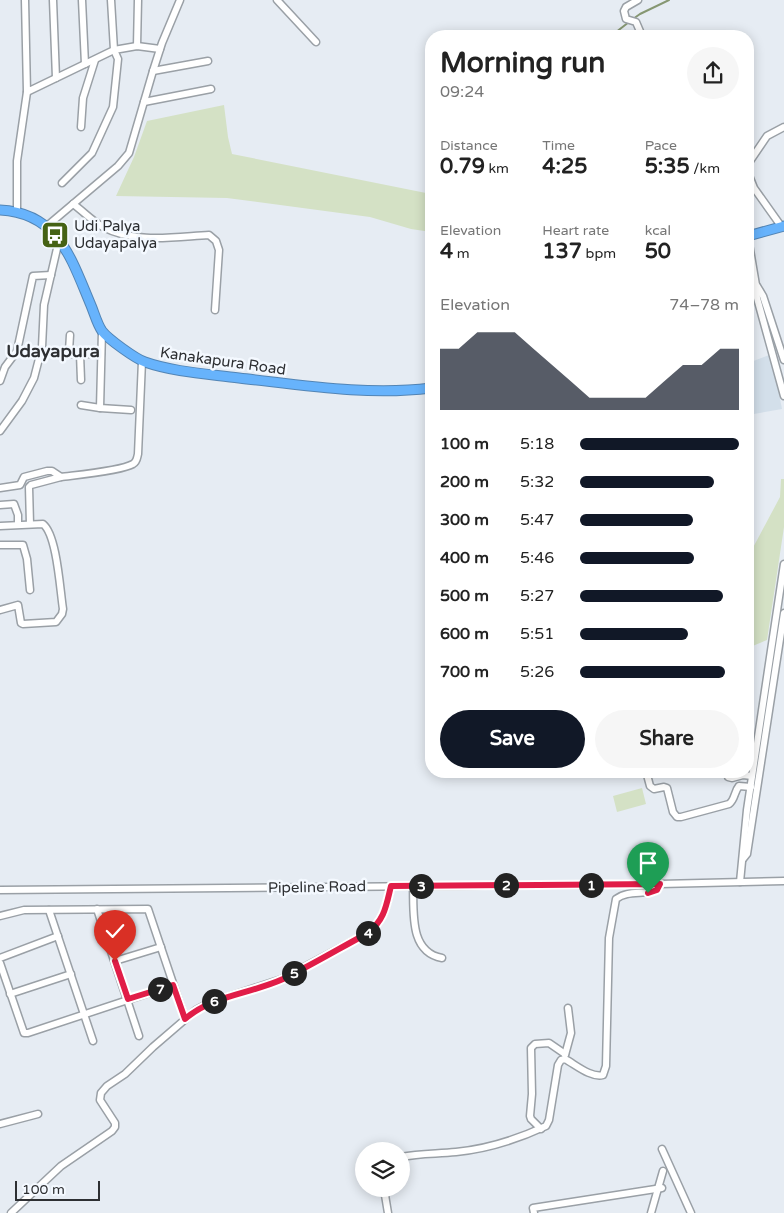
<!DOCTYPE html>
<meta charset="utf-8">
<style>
:root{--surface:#fff;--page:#f6f6f6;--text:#222;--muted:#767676;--accent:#111827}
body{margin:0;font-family:"Varela Round",sans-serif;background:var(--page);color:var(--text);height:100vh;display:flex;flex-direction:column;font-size:19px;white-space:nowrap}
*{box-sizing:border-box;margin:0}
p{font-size:16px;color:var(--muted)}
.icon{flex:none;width:28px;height:28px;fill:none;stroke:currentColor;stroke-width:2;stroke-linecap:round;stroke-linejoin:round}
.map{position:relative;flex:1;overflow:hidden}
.sheet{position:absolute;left:425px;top:30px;width:329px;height:748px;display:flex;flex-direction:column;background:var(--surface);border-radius:20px;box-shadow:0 2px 12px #0003}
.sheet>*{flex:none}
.tools{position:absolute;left:355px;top:1142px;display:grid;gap:10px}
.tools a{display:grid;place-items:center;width:55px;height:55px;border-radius:50%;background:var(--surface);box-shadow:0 2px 12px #0003;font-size:25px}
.scale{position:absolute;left:15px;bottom:12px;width:85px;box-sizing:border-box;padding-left:5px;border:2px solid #2d2f32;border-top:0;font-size:14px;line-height:18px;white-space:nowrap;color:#2d2f32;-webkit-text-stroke:4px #f4f9ff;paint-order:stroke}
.pin{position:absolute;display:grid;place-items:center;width:42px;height:42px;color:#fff;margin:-51px -21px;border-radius:50% 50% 50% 0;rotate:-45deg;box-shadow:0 0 5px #0007}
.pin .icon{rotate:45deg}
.km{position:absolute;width:25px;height:25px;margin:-12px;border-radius:50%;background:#222;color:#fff;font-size:14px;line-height:25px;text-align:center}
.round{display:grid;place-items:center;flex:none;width:52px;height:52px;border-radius:26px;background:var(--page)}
.headline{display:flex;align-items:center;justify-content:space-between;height:85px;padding:0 15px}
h1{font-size:28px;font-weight:800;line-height:38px}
.figures{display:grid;grid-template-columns:repeat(3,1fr);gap:8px;height:85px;padding:5px 15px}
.figures div{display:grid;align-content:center}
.figures b{font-size:21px;font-weight:800}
.figures small{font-size:14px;font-weight:400}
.figures p{font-size:14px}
.chart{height:140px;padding:10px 15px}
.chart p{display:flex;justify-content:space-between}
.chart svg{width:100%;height:90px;margin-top:5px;fill:var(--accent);opacity:.7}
.cta{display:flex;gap:10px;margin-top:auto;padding:10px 15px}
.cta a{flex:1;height:58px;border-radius:30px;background:var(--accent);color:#fff;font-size:20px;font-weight:800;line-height:58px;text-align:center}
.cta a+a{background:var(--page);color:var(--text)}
ul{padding:0 15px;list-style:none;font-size:16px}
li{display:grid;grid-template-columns:80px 60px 1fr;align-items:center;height:38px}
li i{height:12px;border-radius:6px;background:var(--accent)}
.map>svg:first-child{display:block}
.built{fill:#d3dfea}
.green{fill:#d4e1c5}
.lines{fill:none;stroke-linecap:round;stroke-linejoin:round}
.stream{stroke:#869772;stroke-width:2}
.minor-casing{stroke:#9aa0a6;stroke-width:9}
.highway-casing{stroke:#5385b5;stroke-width:11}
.minor{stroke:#fff;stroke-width:6}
.highway{stroke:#67b3fc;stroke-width:9}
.route-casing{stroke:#fff;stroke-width:10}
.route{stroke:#e11d48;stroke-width:6}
.labels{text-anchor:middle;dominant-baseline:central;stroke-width:5;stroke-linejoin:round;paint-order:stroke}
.poi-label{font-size:15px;fill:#2d2f32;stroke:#f4f9ff;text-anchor:start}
.street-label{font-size:15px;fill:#2d2f32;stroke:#f4f9ff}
.quarter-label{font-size:18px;font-weight:bold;fill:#2d2f32;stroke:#f4f9ff}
</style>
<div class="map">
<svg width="784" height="1213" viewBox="0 0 784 1213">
<rect width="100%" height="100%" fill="#e6ecf3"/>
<path class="built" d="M 769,355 L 774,368 L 782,409 L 748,415 L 748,363 Z"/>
<g class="green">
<path d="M 224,105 L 228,137 L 232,154 L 431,194 L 431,232 L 411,229 L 370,217 L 227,198 L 116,196 L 134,157 L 147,121 Z"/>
<path d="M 781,479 L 784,479 L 784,527 L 767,640 L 748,648 L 748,557 L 780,497 Z"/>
<path d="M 642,788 L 646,804 L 617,812 L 613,796 Z"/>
</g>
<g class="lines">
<g class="stream">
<path d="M 633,19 L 640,14 L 669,0"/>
<path d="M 611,36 L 629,22"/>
</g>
<g class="minor-casing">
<g id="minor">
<path d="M 25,0 L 27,92 L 114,50 L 111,0"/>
<path d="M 53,0 L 56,78"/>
<path d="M 82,0 L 85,64"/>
<path d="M 277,0 L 316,42"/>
<path d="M 638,0 L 626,7 L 624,11 L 626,19 L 636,22 L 642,36"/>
<path d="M 137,46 L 138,0"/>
<path d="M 153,71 L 208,61"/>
<path d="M 144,102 L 211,89"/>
<path d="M 81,127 L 83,98 L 95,60"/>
<path d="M 748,164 L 767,136 L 784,127"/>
<path d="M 748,173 L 754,188 L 781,226"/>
<path d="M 62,183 L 92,153 L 113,107 L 118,59 L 114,50 L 137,46 L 160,49"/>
<path d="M 73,204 C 83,211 92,221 103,227 C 136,244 174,237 209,235 L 216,241 L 219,250 L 215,310"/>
<path d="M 17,212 L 17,161 L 27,92"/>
<path d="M 47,226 L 118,166 L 129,153 L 153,71 L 162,43 L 180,0"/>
<path d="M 748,238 L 756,285 L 757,298 L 784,396"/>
<path d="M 757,286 L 763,296 L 784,360"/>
<path d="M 70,335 L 69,351 L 71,354 L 101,354"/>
<path d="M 80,354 L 81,380"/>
<path d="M 0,381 L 5,367 L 17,351 L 33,276 L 51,275"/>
<path d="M 81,405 L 100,408 L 131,410"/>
<path d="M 100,408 L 102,331"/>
<path d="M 0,431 L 22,401 L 34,378 L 42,347 L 44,305 L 59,240"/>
<path d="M 0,488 L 20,485 L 24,477 L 47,471 L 52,471 L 61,477 C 76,475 121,471 133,464 C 137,462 137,458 138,454 L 142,361"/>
<path d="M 0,505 L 14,504 L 18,515 L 18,524"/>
<path d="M 30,524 L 29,487 L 31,485 L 61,477"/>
<path d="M 0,526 L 43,524 C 57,535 60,590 63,609 L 62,614 L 56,622 L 23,624 L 21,623 L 18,605 L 0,610"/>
<path d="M 0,545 L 23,545 L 27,559 L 30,590"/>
<path d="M 646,771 L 650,786 L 654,789 L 664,787 L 667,788 L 673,812 L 677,817 L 681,817 L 729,804 C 735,800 734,792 739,786 L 751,787"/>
<path d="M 727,771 L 728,777 L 732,778 L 743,775 L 752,776"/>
<path d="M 743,859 L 747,854 L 784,613"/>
<path d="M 740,882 L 747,810 L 784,564"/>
<path d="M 413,886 C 414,912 409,952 442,958"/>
<path d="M 0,890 L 660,884 L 784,881"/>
<path d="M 97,909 L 139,1036"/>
<path d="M 49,910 L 93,1041"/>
<path d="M 0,916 L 24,910 L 148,909 L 185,1019"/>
<path d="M 0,958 L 58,936"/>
<path d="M 115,961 L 161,947"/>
<path d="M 0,963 L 24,1033 L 28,1033 L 173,985"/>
<path d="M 10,994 L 71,974"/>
<path d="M 565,1055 L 571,1033 L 568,1008"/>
<path d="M 0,1124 L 38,1114"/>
<path d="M 541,1129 L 531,1119 L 530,1116 L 532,1094 L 531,1048 L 535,1044 L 549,1043 L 565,1054"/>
<path d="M 662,1149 L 691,1213"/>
<path d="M 401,1157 C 420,1153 437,1154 456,1152 C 487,1149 518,1139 546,1126 L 549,1120 L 558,1065 L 561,1060 L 565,1059 C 576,1065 591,1078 603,1075 L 606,1066 L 609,938 L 616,899 C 627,890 644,895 657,890 L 660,884"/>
<path d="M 384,1189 L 388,1213"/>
<path d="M 11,1213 L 61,1166 L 112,1131 L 115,1127 L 115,1123 L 100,1100 L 101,1093 L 107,1086 L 125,1074 L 153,1047 L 196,1010 L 209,1003 L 282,979 L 368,933 C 385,919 386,906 391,886"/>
<path d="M 534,1213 L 533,1208 L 662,1188"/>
<path d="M 651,1213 L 663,1171"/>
</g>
</g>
<g class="highway-casing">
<g id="highway">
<path d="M 0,210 C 58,213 71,258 90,303 C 94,312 97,324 102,331 C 108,339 136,359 145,362 C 173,372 209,374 239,378 C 302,385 368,396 431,388"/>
<path d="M 748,236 L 784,226"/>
</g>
</g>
<use href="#minor" class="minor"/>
<use href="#highway" class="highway"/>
</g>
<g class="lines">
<g class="route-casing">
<path id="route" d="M 115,961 L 128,999 L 173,985 L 185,1019 C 213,995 250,994 283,979 C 312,965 340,948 368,933 C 385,919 386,906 391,886 L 660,884 L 657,890 L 648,893"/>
</g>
<use href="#route" class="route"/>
</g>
<defs>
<g id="bus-square" transform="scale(1.4375)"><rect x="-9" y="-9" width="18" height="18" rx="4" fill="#456214" stroke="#f4f9ff"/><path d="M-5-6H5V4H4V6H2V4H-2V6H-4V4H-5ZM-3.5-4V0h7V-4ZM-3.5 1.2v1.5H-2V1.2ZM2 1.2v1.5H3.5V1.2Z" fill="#fff"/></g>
</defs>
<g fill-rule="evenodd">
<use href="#bus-square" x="55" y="235"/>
</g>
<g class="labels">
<g class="poi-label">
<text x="74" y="226">Udi Palya<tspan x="74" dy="17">Udayapalya</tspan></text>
</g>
<g class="street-label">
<text transform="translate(223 361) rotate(8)">Kanakapura Road</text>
<text transform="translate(317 887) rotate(-1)">Pipeline Road</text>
</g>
<g class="quarter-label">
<text x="53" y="351">Udayapura</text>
</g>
</g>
</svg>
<div class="tools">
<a><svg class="icon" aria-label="layers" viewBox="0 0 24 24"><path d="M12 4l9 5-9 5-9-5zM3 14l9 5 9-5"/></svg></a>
</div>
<div class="scale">100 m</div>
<div class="pin" style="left:648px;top:893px;background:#1e9e55"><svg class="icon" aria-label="arrive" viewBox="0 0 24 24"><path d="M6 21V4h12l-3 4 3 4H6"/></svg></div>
<div class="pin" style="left:115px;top:961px;background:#d93025"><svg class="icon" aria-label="check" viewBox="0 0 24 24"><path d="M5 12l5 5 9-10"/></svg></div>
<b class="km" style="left:591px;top:885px">1</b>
<b class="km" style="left:506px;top:885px">2</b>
<b class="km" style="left:421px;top:886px">3</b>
<b class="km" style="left:368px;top:933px">4</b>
<b class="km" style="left:294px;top:973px">5</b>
<b class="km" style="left:214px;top:1001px">6</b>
<b class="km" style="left:160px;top:989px">7</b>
<section class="sheet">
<div class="headline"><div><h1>Morning run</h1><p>09:24</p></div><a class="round"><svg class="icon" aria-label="share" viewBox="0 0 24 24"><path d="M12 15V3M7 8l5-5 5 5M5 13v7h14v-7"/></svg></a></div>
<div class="figures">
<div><p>Distance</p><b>0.79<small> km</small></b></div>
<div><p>Time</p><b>4:25</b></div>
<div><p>Pace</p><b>5:35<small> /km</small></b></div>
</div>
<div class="figures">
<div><p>Elevation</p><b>4<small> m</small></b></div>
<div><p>Heart rate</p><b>137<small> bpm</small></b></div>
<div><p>kcal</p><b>50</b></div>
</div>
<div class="chart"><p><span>Elevation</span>74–78 m</p>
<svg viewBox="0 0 160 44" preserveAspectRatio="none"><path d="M0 44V14L10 14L20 6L30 6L40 6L50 14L60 22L70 30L80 38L90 38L100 38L110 38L120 30L130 22L140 22L150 14L160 14V44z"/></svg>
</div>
<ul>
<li><b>100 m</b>5:18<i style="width:100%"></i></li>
<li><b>200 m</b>5:32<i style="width:84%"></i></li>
<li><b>300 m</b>5:47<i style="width:71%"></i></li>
<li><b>400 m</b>5:46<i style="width:72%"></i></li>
<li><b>500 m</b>5:27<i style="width:90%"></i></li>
<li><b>600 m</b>5:51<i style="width:68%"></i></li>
<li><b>700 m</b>5:26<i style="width:91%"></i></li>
</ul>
<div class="cta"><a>Save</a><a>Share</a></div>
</section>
</div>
